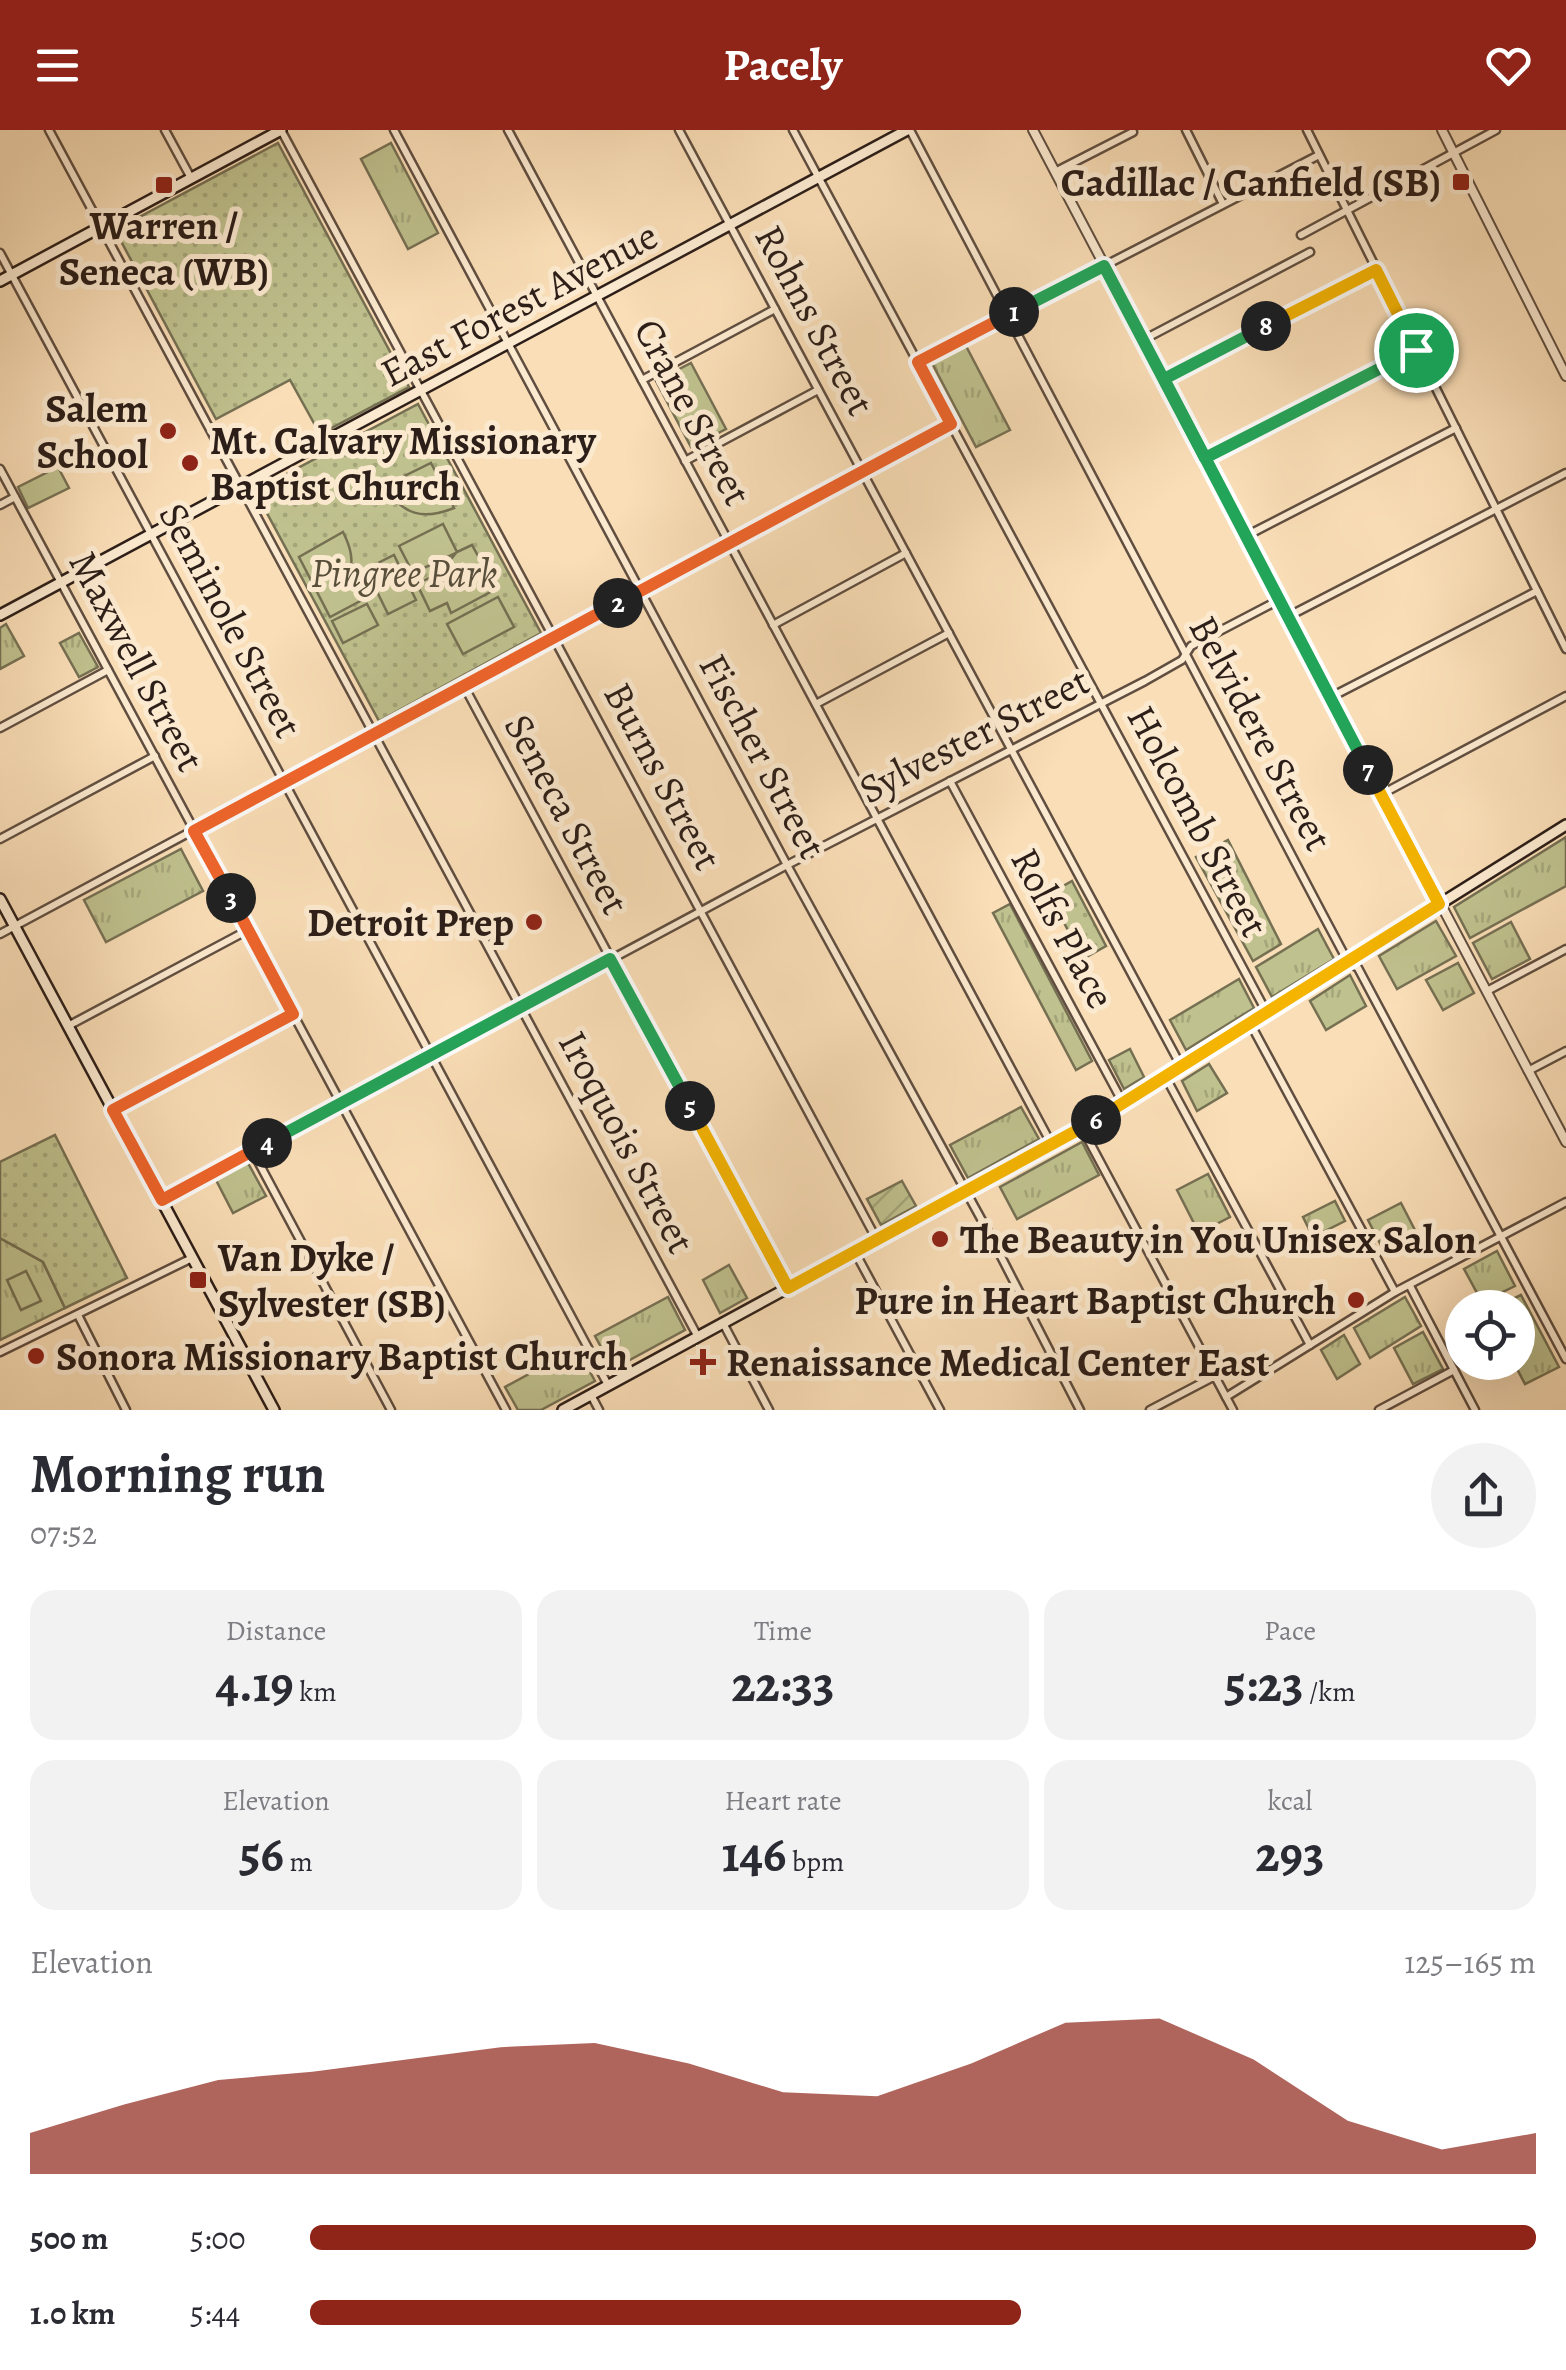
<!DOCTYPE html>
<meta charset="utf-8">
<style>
:root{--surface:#fff;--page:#f2f2f3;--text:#2b2b33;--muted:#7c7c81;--accent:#8f2418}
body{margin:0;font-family:Alegreya,serif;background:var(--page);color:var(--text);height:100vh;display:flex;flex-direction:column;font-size:38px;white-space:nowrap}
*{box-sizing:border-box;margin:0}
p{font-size:32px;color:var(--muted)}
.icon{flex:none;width:55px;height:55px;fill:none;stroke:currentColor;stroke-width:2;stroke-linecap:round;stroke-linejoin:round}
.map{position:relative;height:1280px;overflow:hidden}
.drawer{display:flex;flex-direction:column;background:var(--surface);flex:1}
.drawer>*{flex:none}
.fabs{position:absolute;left:1445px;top:1160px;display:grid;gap:20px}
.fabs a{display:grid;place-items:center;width:90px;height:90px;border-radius:50%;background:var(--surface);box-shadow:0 10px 40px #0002;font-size:50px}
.pin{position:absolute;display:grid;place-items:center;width:85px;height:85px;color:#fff;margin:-42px;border:5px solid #fff;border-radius:50%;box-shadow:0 2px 10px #0007}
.km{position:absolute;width:50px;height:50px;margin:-25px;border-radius:50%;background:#222;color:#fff;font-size:28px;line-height:50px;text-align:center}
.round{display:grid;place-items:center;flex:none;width:105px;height:105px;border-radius:52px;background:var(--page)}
.headline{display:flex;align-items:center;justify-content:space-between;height:170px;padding:0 30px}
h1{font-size:55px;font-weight:700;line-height:75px}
.stats{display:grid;grid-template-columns:repeat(3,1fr);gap:15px;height:170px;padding:10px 30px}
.stats div{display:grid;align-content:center;border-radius:25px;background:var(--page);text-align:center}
.stats b{font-size:50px;font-weight:700}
.stats small{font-size:28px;font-weight:400}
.stats p{font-size:28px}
.chart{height:280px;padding:20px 30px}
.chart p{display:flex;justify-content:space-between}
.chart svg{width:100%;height:180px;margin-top:10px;fill:var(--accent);opacity:.7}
ul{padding:0 30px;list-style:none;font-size:32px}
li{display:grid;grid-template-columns:160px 120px 1fr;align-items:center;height:75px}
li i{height:25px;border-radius:12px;background:var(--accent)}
header{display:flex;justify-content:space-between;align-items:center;height:130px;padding:0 30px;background:var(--accent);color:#fff;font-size:45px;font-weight:700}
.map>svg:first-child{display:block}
.grass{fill:url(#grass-tufts);stroke:#767053;stroke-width:2.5}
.park{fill:url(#park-dots);stroke:#767053;stroke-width:2.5}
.garden{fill:url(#garden-furrows);stroke:#767053;stroke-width:2.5}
.pitch{fill:#bfc18e;stroke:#767053;stroke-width:2.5}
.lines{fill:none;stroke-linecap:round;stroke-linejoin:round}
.minor-casing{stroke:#604e40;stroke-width:11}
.tertiary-casing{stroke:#604e40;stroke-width:12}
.secondary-casing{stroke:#2c1e18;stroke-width:14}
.minor{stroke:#fcead0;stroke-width:6}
.tertiary{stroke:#fcead0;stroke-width:8}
.secondary{stroke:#fcead0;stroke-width:9}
.split-1-casing{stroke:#fff;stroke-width:20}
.split-2-casing{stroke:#fff;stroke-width:20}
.split-3-casing{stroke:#fff;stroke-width:20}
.split-4-casing{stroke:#fff;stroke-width:20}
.split-5-casing{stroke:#fff;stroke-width:20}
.split-6-casing{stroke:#fff;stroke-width:20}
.split-7-casing{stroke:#fff;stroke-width:20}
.split-8-casing{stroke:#fff;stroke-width:20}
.split-9-casing{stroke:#fff;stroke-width:20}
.split-1{stroke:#22a559;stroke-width:12}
.split-2{stroke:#f0652b;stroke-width:12}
.split-3{stroke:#f0652b;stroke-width:12}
.split-4{stroke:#f0652b;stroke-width:12}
.split-5{stroke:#22a559;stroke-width:12}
.split-6{stroke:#f5b400;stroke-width:12}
.split-7{stroke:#f5b400;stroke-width:12}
.split-8{stroke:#22a559;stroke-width:12}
.split-9{stroke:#f5b400;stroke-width:12}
.poi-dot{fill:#8f2418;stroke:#fcead0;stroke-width:4}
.labels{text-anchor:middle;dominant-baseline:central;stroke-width:10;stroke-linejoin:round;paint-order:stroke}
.poi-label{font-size:40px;font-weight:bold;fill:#2c1e18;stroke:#fcead0;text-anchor:start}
.street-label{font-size:40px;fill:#2c1e18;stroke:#fcead0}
.park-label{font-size:40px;font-style:italic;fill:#584f3b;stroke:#fcead0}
</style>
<header><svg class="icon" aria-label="menu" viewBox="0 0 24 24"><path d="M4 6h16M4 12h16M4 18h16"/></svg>Pacely<svg class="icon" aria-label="heart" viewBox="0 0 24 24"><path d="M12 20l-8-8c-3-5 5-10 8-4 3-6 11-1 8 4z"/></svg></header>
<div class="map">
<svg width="1566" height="1280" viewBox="0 0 1566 1280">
<defs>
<pattern id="grass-tufts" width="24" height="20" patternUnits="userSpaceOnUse" patternTransform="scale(2.5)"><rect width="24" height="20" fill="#bfc18e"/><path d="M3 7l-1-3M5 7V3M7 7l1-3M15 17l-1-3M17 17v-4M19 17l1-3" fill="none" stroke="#a4a57a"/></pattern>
<pattern id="park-dots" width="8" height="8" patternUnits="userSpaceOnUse" patternTransform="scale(2.5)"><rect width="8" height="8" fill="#bfc18e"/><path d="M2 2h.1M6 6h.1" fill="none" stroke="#a4a57a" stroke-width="1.8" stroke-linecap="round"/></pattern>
<pattern id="garden-furrows" width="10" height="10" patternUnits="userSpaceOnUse" patternTransform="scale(2.5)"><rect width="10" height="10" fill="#bfc18e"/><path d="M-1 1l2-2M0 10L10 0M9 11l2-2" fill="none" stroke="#a4a57a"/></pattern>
</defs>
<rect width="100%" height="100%" fill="#fadeb7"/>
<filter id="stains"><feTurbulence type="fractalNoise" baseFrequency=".002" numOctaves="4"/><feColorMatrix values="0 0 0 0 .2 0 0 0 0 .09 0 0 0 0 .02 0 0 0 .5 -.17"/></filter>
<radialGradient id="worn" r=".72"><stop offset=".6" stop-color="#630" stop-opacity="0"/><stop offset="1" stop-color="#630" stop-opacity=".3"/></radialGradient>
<g class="grass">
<path d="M 391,13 L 438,103 L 408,119 L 361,29 Z"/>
<path d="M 966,216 L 1010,300 L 976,317 L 932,233 Z"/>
<path d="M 691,233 L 726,299 L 691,317 L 656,251 Z"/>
<path d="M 58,337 L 69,358 L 28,378 L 18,357 Z"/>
<path d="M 6,494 L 24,526 L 0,539 L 0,498 Z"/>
<path d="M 79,503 L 98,537 L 79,547 L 60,513 Z"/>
<path d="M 1566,707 L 1566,756 L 1470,808 L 1454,777 Z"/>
<path d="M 1228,710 L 1281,814 L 1253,831 L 1196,727 Z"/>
<path d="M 181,719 L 203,761 L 106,812 L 84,770 Z"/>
<path d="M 1010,774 L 1092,931 L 1076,940 L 993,783 Z"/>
<path d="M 1436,791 L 1456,826 L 1397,859 L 1379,826 Z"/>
<path d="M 1511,792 L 1530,829 L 1492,849 L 1473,813 Z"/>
<path d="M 1318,799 L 1334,829 L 1272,867 L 1256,837 Z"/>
<path d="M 1458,833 L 1474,863 L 1443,880 L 1426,850 Z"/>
<path d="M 1350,845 L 1366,876 L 1326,900 L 1310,871 Z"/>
<path d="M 1239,849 L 1254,878 L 1186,920 L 1170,890 Z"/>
<path d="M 1130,919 L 1144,947 L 1124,959 L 1109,930 Z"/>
<path d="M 1209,934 L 1227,963 L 1197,981 L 1182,951 Z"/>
<path d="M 1021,977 L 1039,1009 L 968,1048 L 950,1015 Z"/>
<path d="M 1082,1012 L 1099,1045 L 1017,1089 L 1000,1057 Z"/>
<path d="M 248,1033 L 266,1066 L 233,1083 L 216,1050 Z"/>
<path d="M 1208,1044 L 1230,1087 L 1199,1103 L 1177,1060 Z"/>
<path d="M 1335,1071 L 1345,1091 L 1313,1107 L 1303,1087 Z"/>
<path d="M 1401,1073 L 1418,1106 L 1385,1123 L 1368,1090 Z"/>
<path d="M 0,1108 L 43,1132 L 65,1178 L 0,1210 Z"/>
<path d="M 1497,1121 L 1515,1156 L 1482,1172 L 1464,1139 Z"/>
<path d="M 729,1135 L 747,1168 L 720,1183 L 703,1150 Z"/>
<path d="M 1521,1165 L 1559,1237 L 1525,1254 L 1514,1233 L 1518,1232 L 1518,1178 L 1496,1177 Z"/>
<path d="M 668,1167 L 685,1200 L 613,1239 L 595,1206 Z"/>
<path d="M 1405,1167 L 1421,1196 L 1370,1228 L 1354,1198 Z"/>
<path d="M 1423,1202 L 1443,1239 L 1413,1254 L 1394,1218 Z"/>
<path d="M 1344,1205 L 1360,1234 L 1337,1249 L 1321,1220 Z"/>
<path d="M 577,1218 L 595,1251 L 541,1280 L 518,1280 L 505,1257 Z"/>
</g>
<g class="park">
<path d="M 278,13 L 409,257 L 320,304 L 290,250 L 216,289 L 115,100 Z"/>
<path d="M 418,274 L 541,503 L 379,591 L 255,361 Z"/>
<path d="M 1072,751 L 1106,816 L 1083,829 L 1049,764 Z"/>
<path d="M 55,1005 L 127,1148 L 65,1178 L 43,1132 L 0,1108 L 0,1032 Z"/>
</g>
<path class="garden" d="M 902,1051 L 916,1076 L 881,1095 L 867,1069 Z"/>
<g class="pitch">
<path d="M 431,333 L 454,378 C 424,390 401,386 386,355 Z"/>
<path d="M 443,394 L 457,422 L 472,415 L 496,459 L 451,483 L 447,473 L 430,481 L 417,454 L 439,443 L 443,448 L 448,433 L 456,423 L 413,443 L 399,416 Z"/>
<path d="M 343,402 C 351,418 354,430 349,448 L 353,447 L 364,469 L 330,487 L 299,427 Z"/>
<path d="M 394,425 L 416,470 L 388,484 L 366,439 Z"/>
<path d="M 498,467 L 514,497 L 463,524 L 447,494 Z"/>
<path d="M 367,474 L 378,495 L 343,513 L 332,491 Z"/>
<path d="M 26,1141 L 41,1171 L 21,1180 L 7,1150 Z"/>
</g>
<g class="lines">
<g class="minor-casing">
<g id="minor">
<path d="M 49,0 L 698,1207"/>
<path d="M 165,0 L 191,48"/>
<path d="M 281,0 L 877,1110"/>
<path d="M 394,0 L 787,735 L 991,1107 L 1080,1280"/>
<path d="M 508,0 L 1052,1015"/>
<path d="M 679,0 L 1181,936"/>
<path d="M 793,0 L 1267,883"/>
<path d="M 910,0 L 1323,785 L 1348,832 L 1358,838 L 1566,1229"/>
<path d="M 1186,0 L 1223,74"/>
<path d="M 1307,0 L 1566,519"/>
<path d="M 1055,42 L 1133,2"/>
<path d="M 1301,105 L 1496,0"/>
<path d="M 0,123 L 608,1255"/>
<path d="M 1143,210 L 1310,122"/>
<path d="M 918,232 L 1319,25"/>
<path d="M 1163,249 L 1376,140"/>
<path d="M 642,250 L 775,179"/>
<path d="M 1205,328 L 1417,220"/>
<path d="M 685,331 L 818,260"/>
<path d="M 0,339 L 506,1280"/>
<path d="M 0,375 L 15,367"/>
<path d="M 1246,406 L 1456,298"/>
<path d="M 1289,486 L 1566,343"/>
<path d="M 773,495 L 906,423"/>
<path d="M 464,556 L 788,1158"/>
<path d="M 1331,567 L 1537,461"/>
<path d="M 816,574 L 949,503"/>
<path d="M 0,598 L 108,540"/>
<path d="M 950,651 L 1123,973"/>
<path d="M 1382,664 L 1566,566"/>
<path d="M 0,709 L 155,626"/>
<path d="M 0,804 L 951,294"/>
<path d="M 1487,861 L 1566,819"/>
<path d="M 1250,893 L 1395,1162"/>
<path d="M 68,896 L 248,800"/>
<path d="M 1528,941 L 1566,921"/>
<path d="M 1165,946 L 1310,1215"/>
<path d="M 113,980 L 293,884"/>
<path d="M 1082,998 L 1233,1280"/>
<path d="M 253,1022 L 391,1280"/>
<path d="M 162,1070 L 787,735 L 1145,551 L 1182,530 L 1191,516 L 1279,470"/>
<path d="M 855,1122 L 940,1280"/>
<path d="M 1410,1156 L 1475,1280"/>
<path d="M 78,1185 L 126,1280"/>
<path d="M 723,1193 L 769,1280"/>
<path d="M 0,1222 L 192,1128"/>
<path d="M 591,1265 L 599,1280"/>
<path d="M 1226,1267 L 1395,1162 L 1566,1072"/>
<path d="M 1150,1280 L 1215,1246"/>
<path d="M 1379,1280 L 1454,1240"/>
</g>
</g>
<g class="tertiary-casing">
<g id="tertiary">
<path d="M 1033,0 L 1566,1012"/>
<path d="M 1442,0 L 1566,246"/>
</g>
</g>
<g class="secondary-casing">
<g id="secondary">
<path d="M 0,151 L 281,0"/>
<path d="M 0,485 L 907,0"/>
<path d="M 0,769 L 274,1280"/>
<path d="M 563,1280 L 1082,998 L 1566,695"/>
</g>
</g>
<use href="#minor" class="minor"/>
<use href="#tertiary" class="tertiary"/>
<use href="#secondary" class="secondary"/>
</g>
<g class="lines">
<g class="split-1-casing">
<path id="split-1" d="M 1014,182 L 1104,136 L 1205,328 L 1416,220"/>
</g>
<g class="split-2-casing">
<path id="split-2" d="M 618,473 L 951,294 L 918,232 L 1014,182"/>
</g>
<g class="split-3-casing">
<path id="split-3" d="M 231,768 L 194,701 L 618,473"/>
</g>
<g class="split-4-casing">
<path id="split-4" d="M 231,768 L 293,884 L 113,980 L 162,1070 L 267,1013"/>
</g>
<g class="split-5-casing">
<path id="split-5" d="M 267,1013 L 610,829 L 690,976"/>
</g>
<g class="split-6-casing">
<path id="split-6" d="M 690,976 L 788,1158 L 1096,990"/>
</g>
<g class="split-7-casing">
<path id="split-7" d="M 1096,990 L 1439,774 L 1368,640"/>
</g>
<g class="split-8-casing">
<path id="split-8" d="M 1266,196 L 1164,249 L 1368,640"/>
</g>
<g class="split-9-casing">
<path id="split-9" d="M 1266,196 L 1376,140 L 1416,220"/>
</g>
<use href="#split-1" class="split-1"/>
<use href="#split-2" class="split-2"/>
<use href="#split-3" class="split-3"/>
<use href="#split-4" class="split-4"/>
<use href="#split-5" class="split-5"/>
<use href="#split-6" class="split-6"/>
<use href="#split-7" class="split-7"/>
<use href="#split-8" class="split-8"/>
<use href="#split-9" class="split-9"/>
</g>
<g class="poi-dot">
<rect x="1451" y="42" width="20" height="20" rx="5"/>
<rect x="154" y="45" width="20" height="20" rx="5"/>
<circle cx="168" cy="301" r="10"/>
<circle cx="190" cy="333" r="10"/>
<circle cx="534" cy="792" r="10"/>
<circle cx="940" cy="1109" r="10"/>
<rect x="188" y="1140" width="20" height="20" rx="5"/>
<circle cx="1356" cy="1170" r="10"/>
<circle cx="36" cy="1226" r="10"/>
<path d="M698 1217h10v10h10v10h-10v10h-10v-10h-10v-10h10z"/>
</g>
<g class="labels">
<g class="poi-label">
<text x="1441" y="52" text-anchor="end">Cadillac / Canfield (SB)</text>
<text x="164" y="95" text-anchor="middle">Warren /<tspan x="164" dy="46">Seneca (WB)</tspan></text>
<text x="148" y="278" text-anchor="end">Salem<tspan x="148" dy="46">School</tspan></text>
<text x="210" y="310">Mt. Calvary Missionary<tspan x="210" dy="46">Baptist Church</tspan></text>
<text x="514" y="792" text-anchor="end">Detroit Prep</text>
<text x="960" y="1109">The Beauty in You Unisex Salon</text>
<text x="218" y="1127">Van Dyke /<tspan x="218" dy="46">Sylvester (SB)</tspan></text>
<text x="1336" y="1170" text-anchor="end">Pure in Heart Baptist Church</text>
<text x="56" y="1226">Sonora Missionary Baptist Church</text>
<text x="726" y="1232">Renaissance Medical Center East</text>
</g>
<g class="street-label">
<text transform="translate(519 174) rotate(-28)">East Forest Avenue</text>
<text transform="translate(815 190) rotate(62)">Rohns Street</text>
<text transform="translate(693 282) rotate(62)">Crane Street</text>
<text transform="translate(231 490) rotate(62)">Seminole Street</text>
<text transform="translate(137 531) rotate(62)">Maxwell Street</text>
<text transform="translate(1261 603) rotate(62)">Belvidere Street</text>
<text transform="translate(974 605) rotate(-27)">Sylvester Street</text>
<text transform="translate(763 626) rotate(62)">Fischer Street</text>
<text transform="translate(663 646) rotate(62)">Burns Street</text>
<text transform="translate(567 684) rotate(62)">Seneca Street</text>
<text transform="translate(1198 691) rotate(62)">Holcomb Street</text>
<text transform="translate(1063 798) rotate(62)">Rolfs Place</text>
<text transform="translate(627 1012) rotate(62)">Iroquois Street</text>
</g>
<g class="park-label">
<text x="404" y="443">Pingree Park</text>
</g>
</g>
<rect width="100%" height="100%" filter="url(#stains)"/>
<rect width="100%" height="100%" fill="url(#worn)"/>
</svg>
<div class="fabs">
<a><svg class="icon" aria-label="locate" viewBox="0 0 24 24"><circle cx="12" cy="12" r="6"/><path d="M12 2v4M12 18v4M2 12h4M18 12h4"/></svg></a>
</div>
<div class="pin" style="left:1416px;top:220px;background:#1e9e55"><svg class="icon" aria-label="arrive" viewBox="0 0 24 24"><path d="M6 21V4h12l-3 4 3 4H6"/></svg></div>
<b class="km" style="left:1014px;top:182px">1</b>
<b class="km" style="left:618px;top:473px">2</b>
<b class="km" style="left:231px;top:768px">3</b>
<b class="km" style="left:267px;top:1013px">4</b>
<b class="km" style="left:690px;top:976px">5</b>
<b class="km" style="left:1096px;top:990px">6</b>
<b class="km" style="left:1368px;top:640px">7</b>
<b class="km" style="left:1266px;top:196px">8</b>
</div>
<section class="drawer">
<div class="headline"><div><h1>Morning run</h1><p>07:52</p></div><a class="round"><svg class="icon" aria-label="share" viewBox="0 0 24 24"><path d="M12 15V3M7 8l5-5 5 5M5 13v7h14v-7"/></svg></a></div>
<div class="stats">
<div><p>Distance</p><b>4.19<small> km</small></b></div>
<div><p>Time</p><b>22:33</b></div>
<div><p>Pace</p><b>5:23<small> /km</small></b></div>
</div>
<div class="stats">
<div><p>Elevation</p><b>56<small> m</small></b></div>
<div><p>Heart rate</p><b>146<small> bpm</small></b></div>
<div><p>kcal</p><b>293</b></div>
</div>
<div class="chart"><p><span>Elevation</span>125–165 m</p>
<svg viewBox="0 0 160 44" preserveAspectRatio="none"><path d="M0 44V34L10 27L20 21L30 19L40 16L50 13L60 12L70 17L80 24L90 25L100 17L110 7L120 6L130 16L140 31L150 38L160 34V44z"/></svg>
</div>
<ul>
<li><b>500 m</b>5:00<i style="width:100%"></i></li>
<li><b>1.0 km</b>5:44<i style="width:58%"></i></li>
</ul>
</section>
